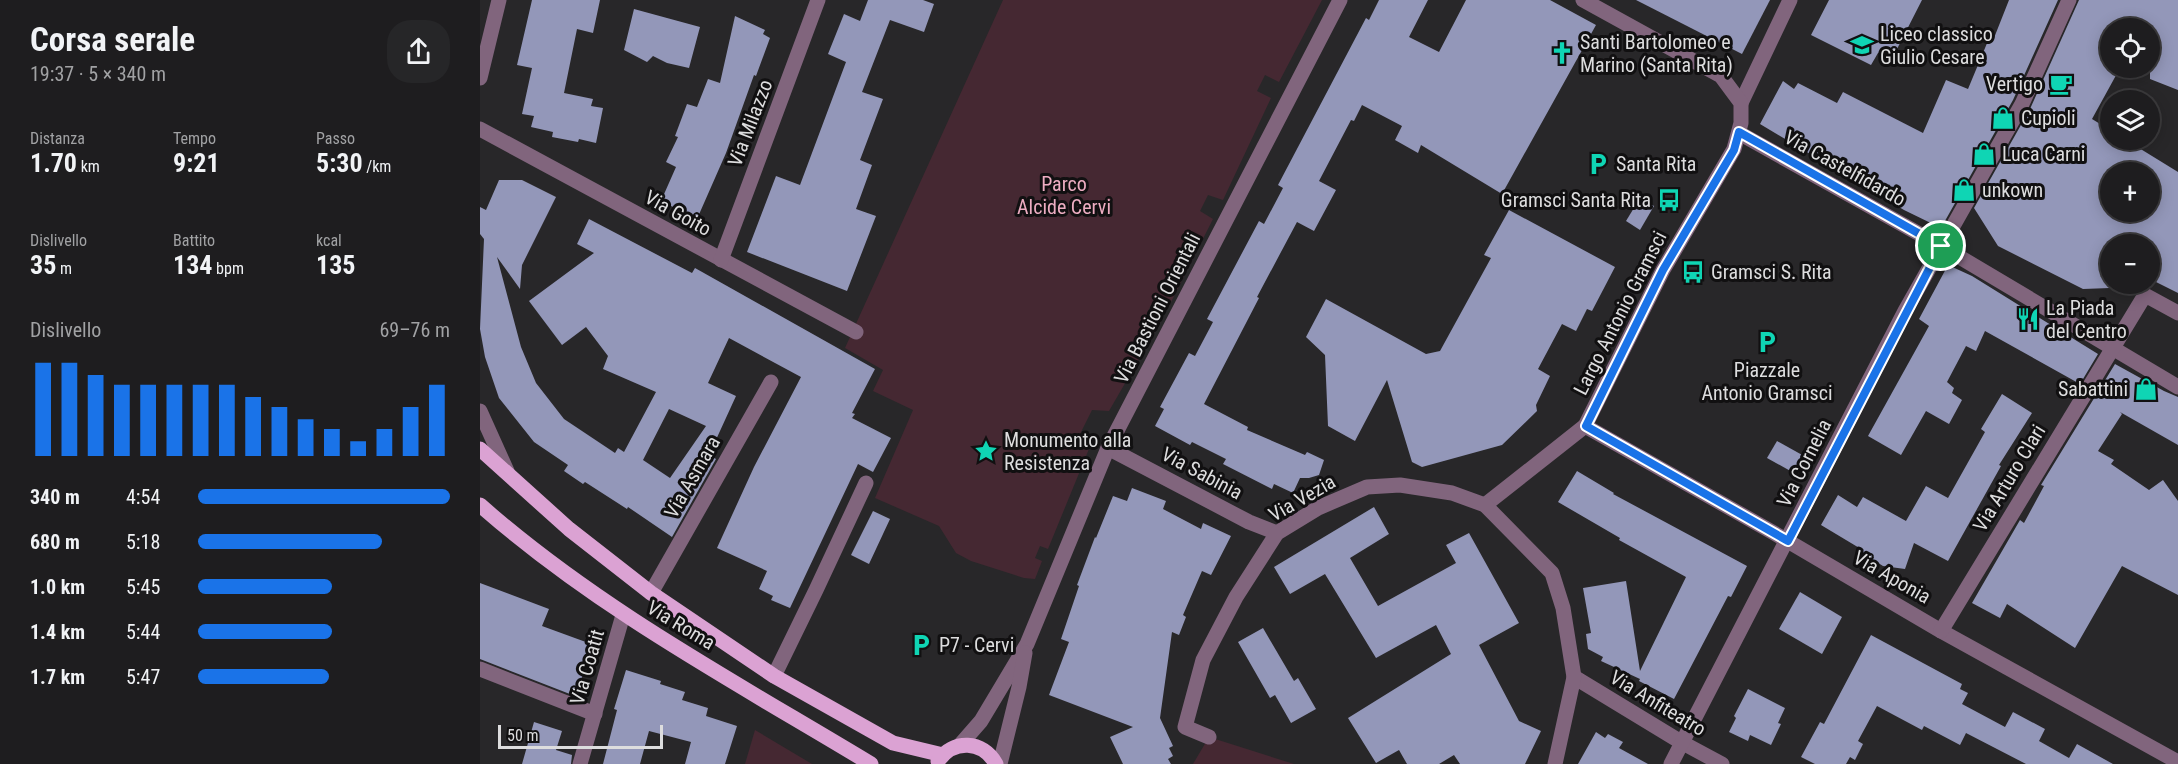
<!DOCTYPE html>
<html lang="it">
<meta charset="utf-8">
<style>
:root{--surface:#1e1d1f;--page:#262628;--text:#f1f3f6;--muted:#a1a2a4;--line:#3c3b3d;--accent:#1a73e8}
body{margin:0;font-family:"Roboto Condensed",sans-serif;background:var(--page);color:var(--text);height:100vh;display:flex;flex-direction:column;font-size:22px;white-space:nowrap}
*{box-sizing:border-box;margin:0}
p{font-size:20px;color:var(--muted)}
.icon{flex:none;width:33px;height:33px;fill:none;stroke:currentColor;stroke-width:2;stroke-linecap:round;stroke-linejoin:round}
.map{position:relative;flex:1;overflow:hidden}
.drawer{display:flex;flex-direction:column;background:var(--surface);width:480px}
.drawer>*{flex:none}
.buttons{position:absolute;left:1620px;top:18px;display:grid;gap:12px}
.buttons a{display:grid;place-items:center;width:60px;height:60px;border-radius:50%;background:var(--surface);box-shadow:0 3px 15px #0003,0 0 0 2px var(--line);font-size:30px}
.scale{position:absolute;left:18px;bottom:15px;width:165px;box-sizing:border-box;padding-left:6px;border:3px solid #ddddde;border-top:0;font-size:16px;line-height:21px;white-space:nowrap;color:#ddddde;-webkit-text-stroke:4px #111011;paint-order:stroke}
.pin{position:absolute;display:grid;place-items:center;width:51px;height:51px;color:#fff;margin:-26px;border:3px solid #fff;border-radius:50%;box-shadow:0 2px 6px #0007}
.round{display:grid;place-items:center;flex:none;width:63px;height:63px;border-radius:24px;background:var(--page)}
.summary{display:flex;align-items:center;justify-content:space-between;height:102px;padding:0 30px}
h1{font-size:33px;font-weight:700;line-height:45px}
.metrics{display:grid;grid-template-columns:repeat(3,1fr);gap:9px;height:102px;padding:6px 30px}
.metrics div{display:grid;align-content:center}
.metrics b{font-size:26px;font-weight:700}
.metrics small{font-size:16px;font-weight:400}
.metrics p{font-size:16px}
.chart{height:168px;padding:12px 30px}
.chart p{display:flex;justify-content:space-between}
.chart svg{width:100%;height:108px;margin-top:6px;stroke:var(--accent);stroke-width:6}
ul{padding:0 30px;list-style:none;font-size:20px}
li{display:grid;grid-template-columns:96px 72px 1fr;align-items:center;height:45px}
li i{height:15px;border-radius:8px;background:var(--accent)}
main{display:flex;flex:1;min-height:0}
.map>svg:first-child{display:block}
.green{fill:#452832}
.building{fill:#9397b9;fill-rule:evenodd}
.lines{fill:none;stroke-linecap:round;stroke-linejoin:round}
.minor{stroke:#81657d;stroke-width:15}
.major{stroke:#dba2d3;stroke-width:15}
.route-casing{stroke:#fff;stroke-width:12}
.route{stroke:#1a73e8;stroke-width:8}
.labels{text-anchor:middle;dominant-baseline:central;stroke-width:6;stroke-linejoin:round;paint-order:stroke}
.poi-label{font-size:20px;fill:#ddddde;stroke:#111011;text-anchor:start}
.street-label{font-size:20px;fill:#ddddde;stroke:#111011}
.park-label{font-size:20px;fill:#edadc2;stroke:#111011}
</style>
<main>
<section class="drawer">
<div class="summary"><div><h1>Corsa serale</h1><p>19:37 · 5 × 340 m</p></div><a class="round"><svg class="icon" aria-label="share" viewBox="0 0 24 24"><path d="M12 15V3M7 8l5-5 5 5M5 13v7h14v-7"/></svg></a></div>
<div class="metrics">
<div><p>Distanza</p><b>1.70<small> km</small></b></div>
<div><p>Tempo</p><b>9:21</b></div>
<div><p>Passo</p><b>5:30<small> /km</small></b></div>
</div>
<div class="metrics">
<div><p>Dislivello</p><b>35<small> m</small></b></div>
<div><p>Battito</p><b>134<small> bpm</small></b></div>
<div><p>kcal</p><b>135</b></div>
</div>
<div class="chart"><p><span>Dislivello</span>69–76 m</p>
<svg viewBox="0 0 160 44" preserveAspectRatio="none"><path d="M5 44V6M15 44V6M25 44V11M35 44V15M45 44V15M55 44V15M65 44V15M75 44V15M85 44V20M95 44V24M105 44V29M115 44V33M125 44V38M135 44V33M145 44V24M155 44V15"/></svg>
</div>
<ul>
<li><b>340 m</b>4:54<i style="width:100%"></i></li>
<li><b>680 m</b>5:18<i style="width:73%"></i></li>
<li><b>1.0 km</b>5:45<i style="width:53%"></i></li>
<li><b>1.4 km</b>5:44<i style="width:53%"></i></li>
<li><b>1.7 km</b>5:47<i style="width:52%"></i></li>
</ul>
</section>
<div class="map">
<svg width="1698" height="764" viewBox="0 0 1698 764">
<rect width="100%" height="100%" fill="#282729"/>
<g class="green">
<path d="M 523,0 L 842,0 L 799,82 L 785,75 L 777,91 L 791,98 L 743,200 L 728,195 L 720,211 L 733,219 L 689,306 L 674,299 L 667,313 L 681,321 L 629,411 L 612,410 L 598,438 L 611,444 L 568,549 L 560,546 L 555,558 L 562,561 L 555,579 L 544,578 L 491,561 L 476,553 L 459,526 L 395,498 L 433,410 L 393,391 L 403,370 L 365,348 Z"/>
<path d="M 275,730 L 332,764 L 265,764 Z"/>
<path d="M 729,737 L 814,764 L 713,764 Z"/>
</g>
<g class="building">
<path d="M 52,0 L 120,0 L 113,33 L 97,29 L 84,93 L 113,99 L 111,106 L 123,108 L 116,143 L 99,139 L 98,142 L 72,137 L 73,132 L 51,127 L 54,116 L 42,114 L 52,68 L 37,65 Z"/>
<path d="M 388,0 L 443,0 L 454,4 L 444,32 L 410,20 L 382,92 L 403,99 L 380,160 L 392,165 L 376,209 L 396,216 L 367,291 L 267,252 L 296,176 L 320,185 L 366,62 L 348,54 L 364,14 L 380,21 Z"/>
<path d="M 899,0 L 948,0 L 929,37 L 959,52 L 986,0 L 1070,0 L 1116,25 L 1022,194 L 941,145 L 938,153 L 915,140 L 922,126 L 882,105 L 874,121 L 871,120 L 839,181 L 856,190 L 834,231 L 817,222 L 777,297 L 779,298 L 724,404 L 768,427 L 767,430 L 825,455 L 827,452 L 844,460 L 839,475 L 829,478 L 820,478 L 813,493 L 794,484 L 792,489 L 743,464 L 746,459 L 712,442 L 710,445 L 675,426 L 684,409 L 680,407 L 709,353 L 715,356 L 733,322 L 727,319 L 779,221 L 784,224 L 803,188 L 798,185 L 886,18 L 889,20 Z"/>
<path d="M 1156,0 L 1290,0 L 1262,54 Z"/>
<path d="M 1349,0 L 1442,0 L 1417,49 L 1398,53 L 1391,65 L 1331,35 Z"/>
<path d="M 1529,0 L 1578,0 L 1533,100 L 1461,228 L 1424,210 L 1280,124 L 1303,81 L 1314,89 L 1318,83 L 1357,103 L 1363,92 L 1443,133 L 1466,80 L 1488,89 L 1510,36 L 1514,38 Z"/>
<path d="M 1599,0 L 1698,0 L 1698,90 L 1670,79 L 1670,28 L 1630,28 L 1630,68 L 1640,68 L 1612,119 L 1630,130 L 1630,140 L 1646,140 L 1698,172 L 1698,293 L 1670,279 L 1670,244 L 1630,244 L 1630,288 L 1603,289 L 1518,246 L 1494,208 L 1550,109 ZM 1630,172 L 1670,172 L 1670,212 L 1630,212 Z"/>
<path d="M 154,9 L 220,27 L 209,68 L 187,63 L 173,56 L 167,62 L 144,50 Z"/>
<path d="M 255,16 L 285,30 L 283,34 L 290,38 L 276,76 L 274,75 L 246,153 L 217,219 L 181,201 L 196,167 L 186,162 L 198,137 L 195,136 L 207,104 L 217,107 L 228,79 L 240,83 Z"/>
<path d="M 19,180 L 42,180 L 76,197 L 42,265 L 40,289 L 17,257 L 41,347 L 56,383 L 84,419 L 135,453 L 138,448 L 144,452 L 176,392 L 123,369 L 128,356 L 106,327 L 82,345 L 49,301 L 114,253 L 97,244 L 109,219 L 212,273 L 215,268 L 395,369 L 372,413 L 375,414 L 372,418 L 411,438 L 393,472 L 378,464 L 310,608 L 291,600 L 293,596 L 279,589 L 287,571 L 237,548 L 274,467 L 321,377 L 249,338 L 228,383 L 256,396 L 229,455 L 236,459 L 192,537 L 148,507 L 147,509 L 105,482 L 103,484 L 84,471 L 88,465 L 54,442 L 19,398 L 5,357 L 0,329 L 4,239 L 0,234 L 0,207 L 6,210 ZM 189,409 L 226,426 L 190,478 L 163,460 Z"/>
<path d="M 1160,198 L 1174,206 L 1160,230 L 1146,221 Z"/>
<path d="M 1029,210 L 1135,267 L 1112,311 L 1107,309 L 1096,331 L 1082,324 L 1058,369 L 1070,376 L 1056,405 L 1057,411 L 1022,445 L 942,467 L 932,462 L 907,380 L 875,441 L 848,426 L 845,355 L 826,337 L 846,299 L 946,354 L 960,351 L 1011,258 L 1004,255 Z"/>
<path d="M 1468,265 L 1492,276 L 1618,354 L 1600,384 L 1505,331 L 1496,351 L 1486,346 L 1467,382 L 1474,388 L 1472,393 L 1482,400 L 1469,424 L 1446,411 L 1421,455 L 1388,436 L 1449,326 L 1439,319 Z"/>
<path d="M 1635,364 L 1684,391 L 1698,397 L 1698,445 L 1640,412 L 1642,414 L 1618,451 L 1634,460 L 1631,464 L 1669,490 L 1683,480 L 1698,501 L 1698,595 L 1642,566 L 1595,648 L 1527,604 L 1520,618 L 1492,603 L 1540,520 L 1544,523 L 1564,486 L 1561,485 Z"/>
<path d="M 1522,394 L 1552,413 L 1519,465 L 1521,466 L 1468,561 L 1434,543 L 1425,569 L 1403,566 L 1379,551 L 1381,549 L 1341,525 L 1358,495 L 1377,507 L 1383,497 L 1426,521 L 1446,486 L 1468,498 L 1505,432 L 1501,429 Z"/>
<path d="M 1297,441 L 1324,456 L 1314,473 L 1287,458 Z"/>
<path d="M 1097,471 L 1134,493 L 1133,494 L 1267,566 L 1251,597 L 1248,596 L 1194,699 L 1159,681 L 1160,679 L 1121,661 L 1123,657 L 1108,649 L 1106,634 L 1111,633 L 1103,588 L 1146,581 L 1160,671 L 1206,577 L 1139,540 L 1140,538 L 1078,502 Z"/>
<path d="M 652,488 L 686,501 L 683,509 L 721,529 L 723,523 L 751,536 L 731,575 L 722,571 L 703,615 L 706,617 L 699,635 L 692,632 L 680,718 L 693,746 L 689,748 L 693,756 L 688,759 L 691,764 L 643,764 L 630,737 L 653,727 L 569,695 L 589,642 L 581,639 L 599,586 L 597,585 L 615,537 L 616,538 L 633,496 L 647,501 Z"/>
<path d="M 894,507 L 909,534 L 870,558 L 898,606 L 976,563 L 966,545 L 989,533 L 1039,623 L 999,645 L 1039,721 L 1061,731 L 1045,764 L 980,764 L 974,755 L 959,764 L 927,764 L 919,750 L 896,763 L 868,718 L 971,654 L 956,625 L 896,658 L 845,574 L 810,594 L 794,567 Z"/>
<path d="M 393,511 L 410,519 L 389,564 L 371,555 Z"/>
<path d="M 0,583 L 69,609 L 62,626 L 114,645 L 95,696 L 0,659 Z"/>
<path d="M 1320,592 L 1362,617 L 1342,654 L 1299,629 Z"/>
<path d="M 783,628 L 814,681 L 818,678 L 836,709 L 811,723 L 795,695 L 790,698 L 758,642 Z"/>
<path d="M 1391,635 L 1482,684 L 1480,689 L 1488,693 L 1482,704 L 1525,727 L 1533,712 L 1565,729 L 1559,741 L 1589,758 L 1597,744 L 1633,764 L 1546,764 L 1486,733 L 1480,745 L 1444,726 L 1442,730 L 1397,706 L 1378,741 L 1383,744 L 1375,760 L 1370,757 L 1366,764 L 1335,764 L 1321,757 L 1340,722 L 1344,724 Z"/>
<path d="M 146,670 L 181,681 L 180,684 L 205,692 L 202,700 L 228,708 L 226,716 L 257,726 L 245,764 L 205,764 L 211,742 L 169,731 L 160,764 L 123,764 L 137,710 L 134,709 Z"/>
<path d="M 1268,689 L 1305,708 L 1298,723 L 1301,724 L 1291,745 L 1270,735 L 1268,741 L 1249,732 L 1256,718 L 1254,716 Z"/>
<path d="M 54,722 L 82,731 L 76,750 L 92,755 L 91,764 L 42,764 Z"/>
<path d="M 1116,732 L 1125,738 L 1128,734 L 1143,742 L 1139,748 L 1168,764 L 1098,764 Z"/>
</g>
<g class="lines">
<g class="minor">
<path d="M 0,78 L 19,0"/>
<path d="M 1261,103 L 1310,0"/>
<path d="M 0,129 L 376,332"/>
<path d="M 1259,133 L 1461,246 L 1698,387"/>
<path d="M 241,260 L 338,0"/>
<path d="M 0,411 L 27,471"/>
<path d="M 1105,426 L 1294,533 L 1461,631 L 1698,762"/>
<path d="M 628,448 L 769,522 L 797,533"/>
<path d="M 1005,505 L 1105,426 L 1183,270 L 1254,149 L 1261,123 L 1261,103 L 1241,76 L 1103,0"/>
<path d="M 171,593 L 291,382"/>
<path d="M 1461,631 L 1665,295 L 1698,313"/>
<path d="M 0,669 L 115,714"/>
<path d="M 294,676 L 336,590 L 386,483"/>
<path d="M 1094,677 L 1201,742 L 1242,764"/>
<path d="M 729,737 L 705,727 L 723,660 L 756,597 L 797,533 L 838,508 L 887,487 L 920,485 L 972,493 L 1005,505 L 1072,573 L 1083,608 L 1094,677 L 1075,764"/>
<path d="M 480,745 L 501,721 L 547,644 L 628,448 L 860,0"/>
<path d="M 100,764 L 143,615"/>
<path d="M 520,764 L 539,687 L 545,653"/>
<path d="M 1191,764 L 1425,311 L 1542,104 L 1589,0"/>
</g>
<g class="major">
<path d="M 0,449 L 89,529 L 171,593 L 294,676 L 413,743 L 463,755"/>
<path d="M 0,505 C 118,609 257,683 391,764"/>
<path d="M 458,761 C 473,739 503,740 516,764"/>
</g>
</g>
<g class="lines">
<g class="route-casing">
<path id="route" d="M 1259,132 L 1461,246 L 1308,541 L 1106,426 L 1183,270 L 1254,150 Z"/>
</g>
<use href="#route" class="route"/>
</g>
<defs>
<g id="school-bare" transform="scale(1.8)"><path d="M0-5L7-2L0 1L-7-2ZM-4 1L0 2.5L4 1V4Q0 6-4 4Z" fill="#0fd5b4" stroke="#111011" stroke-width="2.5" paint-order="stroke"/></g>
<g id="church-bare" transform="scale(1.8)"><path d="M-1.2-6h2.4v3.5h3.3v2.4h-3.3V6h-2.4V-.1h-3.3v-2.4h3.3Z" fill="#0fd5b4" stroke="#111011" stroke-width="2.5" paint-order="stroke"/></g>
<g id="cafe-bare" transform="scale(1.8)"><path d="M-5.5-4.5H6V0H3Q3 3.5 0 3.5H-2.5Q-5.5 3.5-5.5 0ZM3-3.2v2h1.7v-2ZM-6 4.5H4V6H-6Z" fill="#0fd5b4" stroke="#111011" stroke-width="2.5" paint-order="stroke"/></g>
<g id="shop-bare" transform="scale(1.8)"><path d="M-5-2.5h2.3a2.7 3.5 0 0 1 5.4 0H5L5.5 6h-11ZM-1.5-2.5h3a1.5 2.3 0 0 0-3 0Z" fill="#0fd5b4" stroke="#111011" stroke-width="2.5" paint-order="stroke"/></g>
<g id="parking-bare" transform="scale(1.8)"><path d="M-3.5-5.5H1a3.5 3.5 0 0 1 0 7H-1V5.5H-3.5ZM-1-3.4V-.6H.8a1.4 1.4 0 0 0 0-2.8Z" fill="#0fd5b4" stroke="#111011" stroke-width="2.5" paint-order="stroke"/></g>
<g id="bus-bare" transform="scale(1.8)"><path d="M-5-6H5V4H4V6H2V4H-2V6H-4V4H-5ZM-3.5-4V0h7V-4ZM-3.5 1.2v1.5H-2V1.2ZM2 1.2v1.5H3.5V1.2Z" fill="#0fd5b4" stroke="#111011" stroke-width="2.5" paint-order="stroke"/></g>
<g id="restaurant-bare" transform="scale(1.8)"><path d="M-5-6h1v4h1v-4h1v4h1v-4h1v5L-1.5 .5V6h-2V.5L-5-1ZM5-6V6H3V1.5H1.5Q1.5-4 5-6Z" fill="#0fd5b4" stroke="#111011" stroke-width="2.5" paint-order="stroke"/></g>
<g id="sight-bare" transform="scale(1.8)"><path d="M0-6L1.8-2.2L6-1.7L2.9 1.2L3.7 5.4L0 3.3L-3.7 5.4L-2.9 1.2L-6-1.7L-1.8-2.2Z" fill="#0fd5b4" stroke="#111011" stroke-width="2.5" paint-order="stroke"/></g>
</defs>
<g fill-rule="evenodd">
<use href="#school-bare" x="1382" y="45"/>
<use href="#church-bare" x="1082" y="53"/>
<use href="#cafe-bare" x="1581" y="84"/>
<use href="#shop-bare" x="1523" y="118"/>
<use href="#shop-bare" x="1504" y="154"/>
<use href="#parking-bare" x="1118" y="164"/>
<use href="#shop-bare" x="1484" y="190"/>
<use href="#bus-bare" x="1189" y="200"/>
<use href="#bus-bare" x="1213" y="272"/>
<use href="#restaurant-bare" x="1548" y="319"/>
<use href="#parking-bare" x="1287" y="342"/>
<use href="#shop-bare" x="1666" y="389"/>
<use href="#sight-bare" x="506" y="451"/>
<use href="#parking-bare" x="441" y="645"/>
</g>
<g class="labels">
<g class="poi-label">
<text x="1400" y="34">Liceo classico<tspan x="1400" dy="23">Giulio Cesare</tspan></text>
<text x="1100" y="42">Santi Bartolomeo e<tspan x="1100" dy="23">Marino (Santa Rita)</tspan></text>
<text x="1563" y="84" text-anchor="end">Vertigo</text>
<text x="1541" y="118">Cupioli</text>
<text x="1522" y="154">Luca Carni</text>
<text x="1136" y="164">Santa Rita</text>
<text x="1502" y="190">unkown</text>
<text x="1171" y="200" text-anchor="end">Gramsci Santa Rita</text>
<text x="1231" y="272">Gramsci S. Rita</text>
<text x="1566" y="308">La Piada<tspan x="1566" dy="23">del Centro</tspan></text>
<text x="1287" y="370" text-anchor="middle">Piazzale<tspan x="1287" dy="23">Antonio Gramsci</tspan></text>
<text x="1648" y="389" text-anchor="end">Sabattini</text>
<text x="524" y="440">Monumento alla<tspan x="524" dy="23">Resistenza</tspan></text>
<text x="459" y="645">P7 - Cervi</text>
</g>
<g class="street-label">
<text transform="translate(270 123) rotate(-69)">Via Milazzo</text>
<text transform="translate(1365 168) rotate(29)">Via Castelfidardo</text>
<text transform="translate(198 213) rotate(29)">Via Goito</text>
<text transform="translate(677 308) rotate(-63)">Via Bastioni Orientali</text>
<text transform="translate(1140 313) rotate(-63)">Largo Antonio Gramsci</text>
<text transform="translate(1324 463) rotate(-63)">Via Cornelia</text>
<text transform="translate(722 473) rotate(28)">Via Sabinia</text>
<text transform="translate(212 477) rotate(-60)">Via Asmara</text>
<text transform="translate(1529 478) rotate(-59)">Via Arturo Clari</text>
<text transform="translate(822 498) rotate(-30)">Via Vezia</text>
<text transform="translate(1412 577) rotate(30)">Via Aponia</text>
<text transform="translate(201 625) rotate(31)">Via Roma</text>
<text transform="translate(107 667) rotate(-74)">Via Coatit</text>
<text transform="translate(1178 703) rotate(31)">Via Anfiteatro</text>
</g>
<g class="park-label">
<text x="584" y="184">Parco<tspan x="584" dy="23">Alcide Cervi</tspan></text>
</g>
</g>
</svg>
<div class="buttons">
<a><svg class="icon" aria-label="locate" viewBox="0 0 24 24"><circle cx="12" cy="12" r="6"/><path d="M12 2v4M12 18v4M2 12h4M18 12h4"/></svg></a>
<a><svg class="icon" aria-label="layers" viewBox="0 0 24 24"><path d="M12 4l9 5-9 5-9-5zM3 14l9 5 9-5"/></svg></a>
<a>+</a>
<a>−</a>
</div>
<div class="scale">50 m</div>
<div class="pin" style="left:1461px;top:246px;background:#1e9e55"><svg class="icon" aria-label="arrive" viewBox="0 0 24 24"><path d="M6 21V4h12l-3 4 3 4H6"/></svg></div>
</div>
</main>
